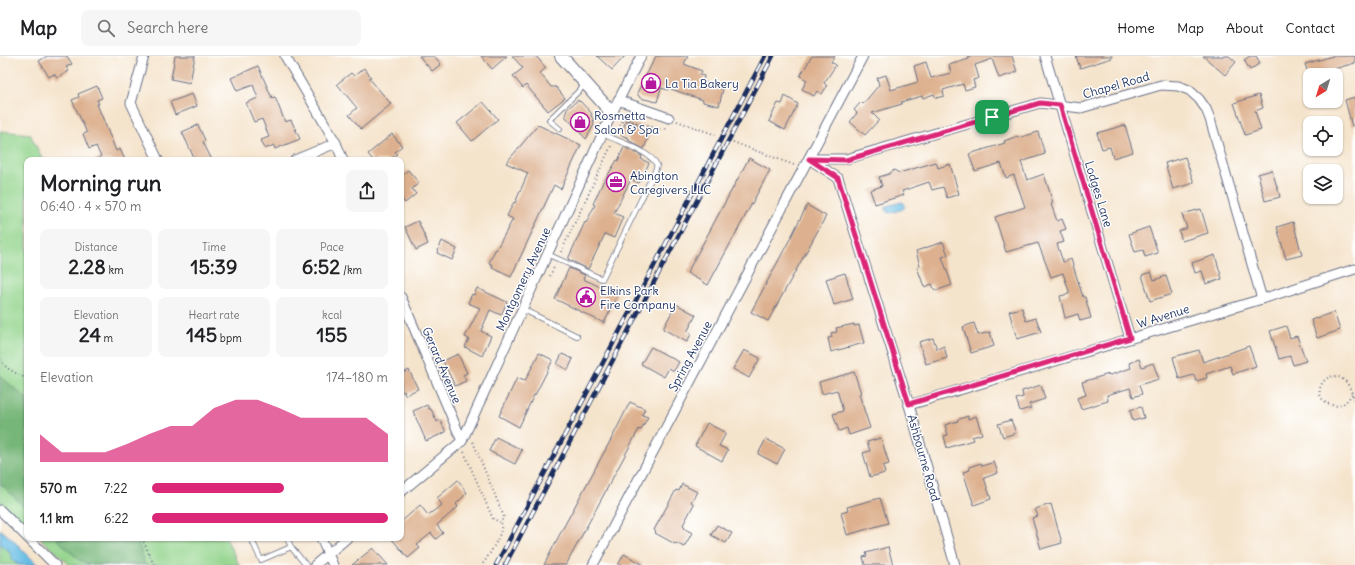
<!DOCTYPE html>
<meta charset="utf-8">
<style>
:root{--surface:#fff;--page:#f6f6f6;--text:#202124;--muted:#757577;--line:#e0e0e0;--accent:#db2777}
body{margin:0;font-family:Delius,sans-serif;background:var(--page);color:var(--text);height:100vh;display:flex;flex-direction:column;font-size:15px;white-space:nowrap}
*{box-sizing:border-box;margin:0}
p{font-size:13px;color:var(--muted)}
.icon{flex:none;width:22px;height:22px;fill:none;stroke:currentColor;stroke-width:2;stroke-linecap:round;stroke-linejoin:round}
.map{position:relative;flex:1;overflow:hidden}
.panel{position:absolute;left:24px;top:101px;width:380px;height:384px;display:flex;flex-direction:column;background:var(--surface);border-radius:8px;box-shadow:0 1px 3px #0004}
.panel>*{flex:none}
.needle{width:26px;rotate:218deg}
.tools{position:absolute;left:1303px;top:12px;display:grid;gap:8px}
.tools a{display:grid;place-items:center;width:40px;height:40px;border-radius:8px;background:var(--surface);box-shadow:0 1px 3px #0004;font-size:20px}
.pin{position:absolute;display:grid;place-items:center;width:34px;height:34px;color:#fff;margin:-17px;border-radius:8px;box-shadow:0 2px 6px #0006}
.round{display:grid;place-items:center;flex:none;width:42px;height:42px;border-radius:8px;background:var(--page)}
.overview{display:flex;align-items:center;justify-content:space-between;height:68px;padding:0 16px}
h1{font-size:22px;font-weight:800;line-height:30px}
.stats{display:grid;grid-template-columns:repeat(3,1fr);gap:6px;height:68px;padding:4px 16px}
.stats div{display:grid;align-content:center;border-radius:8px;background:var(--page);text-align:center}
.stats b{font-size:20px;font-weight:800}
.stats small{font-size:11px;font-weight:400}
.stats p{font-size:11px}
.chart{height:112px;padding:8px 16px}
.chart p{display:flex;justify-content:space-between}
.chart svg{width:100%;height:72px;margin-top:4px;fill:var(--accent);opacity:.7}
ul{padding:0 16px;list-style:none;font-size:13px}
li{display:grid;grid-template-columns:64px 48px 1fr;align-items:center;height:30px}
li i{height:10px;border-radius:5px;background:var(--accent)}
header{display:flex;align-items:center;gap:24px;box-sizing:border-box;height:56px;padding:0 20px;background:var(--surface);border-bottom:1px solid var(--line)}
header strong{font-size:19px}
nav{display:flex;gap:22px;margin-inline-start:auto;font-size:14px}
.search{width:280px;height:36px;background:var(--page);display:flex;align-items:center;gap:10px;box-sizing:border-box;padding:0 14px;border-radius:8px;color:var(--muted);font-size:15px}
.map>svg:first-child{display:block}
.green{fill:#93d48c;stroke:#578275}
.forest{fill:#76b678;stroke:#48726b}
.water{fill:#68bde4;stroke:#4276a1}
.building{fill:#ddb18f}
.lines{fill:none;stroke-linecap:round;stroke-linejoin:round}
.service-casing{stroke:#676e84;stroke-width:6}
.minor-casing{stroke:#676e84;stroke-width:11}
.tertiary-casing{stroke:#676e84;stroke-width:14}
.path{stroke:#676e84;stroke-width:2;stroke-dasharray:1 3;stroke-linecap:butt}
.service{stroke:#fff;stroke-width:4.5}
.minor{stroke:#fff;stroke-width:9}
.tertiary{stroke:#fff;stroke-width:12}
.rail-casing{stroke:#1b2f5e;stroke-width:4.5}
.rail{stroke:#fff;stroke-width:3;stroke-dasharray:9;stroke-linecap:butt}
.route-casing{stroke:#fff;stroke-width:8}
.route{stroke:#db2777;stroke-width:5}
.labels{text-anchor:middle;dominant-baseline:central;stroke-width:3;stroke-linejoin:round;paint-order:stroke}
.poi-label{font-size:12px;fill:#1b2f5e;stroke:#fff;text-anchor:start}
.street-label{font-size:12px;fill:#1b2f5e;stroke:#fff}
</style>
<header>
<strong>Map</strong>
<div class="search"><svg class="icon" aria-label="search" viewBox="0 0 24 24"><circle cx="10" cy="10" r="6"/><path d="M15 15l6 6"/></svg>Search here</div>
<nav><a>Home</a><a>Map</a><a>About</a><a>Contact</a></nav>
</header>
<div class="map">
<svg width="1355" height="509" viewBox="0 0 1355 509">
<rect width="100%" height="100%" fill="#fff"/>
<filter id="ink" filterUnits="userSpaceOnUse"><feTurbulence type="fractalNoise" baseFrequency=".025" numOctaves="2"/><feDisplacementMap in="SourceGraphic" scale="8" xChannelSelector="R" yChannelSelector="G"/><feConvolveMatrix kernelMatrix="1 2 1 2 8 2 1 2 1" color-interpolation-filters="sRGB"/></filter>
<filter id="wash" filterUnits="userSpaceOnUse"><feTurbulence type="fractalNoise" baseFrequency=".012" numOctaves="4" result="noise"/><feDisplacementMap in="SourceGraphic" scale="16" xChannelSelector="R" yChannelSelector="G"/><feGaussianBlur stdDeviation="0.9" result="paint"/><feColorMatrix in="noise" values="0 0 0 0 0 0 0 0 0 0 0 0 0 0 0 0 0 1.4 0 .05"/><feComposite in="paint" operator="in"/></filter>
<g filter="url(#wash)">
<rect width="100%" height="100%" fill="#f5e4cc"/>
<g class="green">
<path d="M 0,75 L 30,78 L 43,104 L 27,104 L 27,471 L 0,447 Z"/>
<path d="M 0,481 L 32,509 L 0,509 Z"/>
<path d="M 40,482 L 226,482 L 239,509 L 70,509 Z"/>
</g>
<g class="forest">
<path d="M 0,320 L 27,343 L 27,454 L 0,427 Z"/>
<path d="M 56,482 L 137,482 L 145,509 L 92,509 L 79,504 Z"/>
</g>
<g class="water">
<path d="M 901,146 L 904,147 L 905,151 L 903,153 L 890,157 L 887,156 L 885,153 L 887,150 Z"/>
<path d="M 0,473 L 13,484 L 38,509 L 19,509 L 13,504 L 9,495 L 0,488 Z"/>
</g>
<g id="blocks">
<g class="building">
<path d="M 47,0 L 67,0 L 72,8 L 66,11 L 69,15 L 57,22 L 54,18 L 49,21 L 39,5 Z"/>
<path d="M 175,0 L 195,0 L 190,27 L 171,23 Z"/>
<path d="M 419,0 L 434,0 L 441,8 L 432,15 Z"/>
<path d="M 481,0 L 507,0 L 492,13 Z"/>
<path d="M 512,0 L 536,0 L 546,12 L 540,17 L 551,31 L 556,31 L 565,42 L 548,55 L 526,29 L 523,32 L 513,20 L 523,12 Z"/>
<path d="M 597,0 L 625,0 L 612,14 Z"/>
<path d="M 656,0 L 688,0 L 684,8 L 702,15 L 700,19 L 704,20 L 703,25 L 707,27 L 707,29 L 723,33 L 719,50 L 703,46 L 703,44 L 668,32 L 668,34 L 661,32 L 657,46 L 640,42 L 637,37 Z"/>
<path d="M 812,0 L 835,0 L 831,6 L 836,9 L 824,27 L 827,30 L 822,38 L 817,35 L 814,40 L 802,33 L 807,24 L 800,20 Z"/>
<path d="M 968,0 L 1012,0 L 1017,16 L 999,22 L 992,3 L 975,9 L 979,22 L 973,24 L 975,31 L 965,34 L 963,28 L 943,34 L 944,40 L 936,42 L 934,38 L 923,42 L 922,40 L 901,46 L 902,48 L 872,57 L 879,64 L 865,79 L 850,66 L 857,57 L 854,54 L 861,46 L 863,48 L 879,29 L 877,22 L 886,19 L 891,34 L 918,26 L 914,10 L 926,6 L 931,22 L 951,17 L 949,9 L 969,3 Z"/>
<path d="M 1076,0 L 1112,0 L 1112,2 L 1080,12 Z"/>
<path d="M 1203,0 L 1229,0 L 1236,6 L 1225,19 Z"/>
<path d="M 1250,0 L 1256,0 L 1260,7 L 1250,14 L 1244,4 Z"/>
<path d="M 1333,0 L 1355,0 L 1355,7 L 1309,20 L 1305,8 Z"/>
<path d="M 258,10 L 272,42 L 275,41 L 285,66 L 291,64 L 300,83 L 275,93 L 274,89 L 265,93 L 261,84 L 269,81 L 262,63 L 254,66 L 246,47 L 258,42 L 253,29 L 237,35 L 231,22 Z"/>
<path d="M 364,12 L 371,21 L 369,22 L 391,48 L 361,73 L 349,59 L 357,52 L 337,28 L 351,17 L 354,20 Z"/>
<path d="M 97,30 L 102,42 L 97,44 L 99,48 L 97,48 L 116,95 L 120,93 L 125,104 L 94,104 L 101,101 L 96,90 L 89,93 L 83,78 L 87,77 L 72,44 L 79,41 L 78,38 Z"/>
<path d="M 192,38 L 197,50 L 175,59 L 170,46 Z"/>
<path d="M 1259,39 L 1263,52 L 1255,55 L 1261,74 L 1245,79 L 1234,47 Z"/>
<path d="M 785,40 L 798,48 L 785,74 L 769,65 L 778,47 L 782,48 Z"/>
<path d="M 1355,41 L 1355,69 L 1352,70 L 1345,44 Z"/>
<path d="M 578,44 L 579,46 L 580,45 L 592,58 L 591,60 L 593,62 L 594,69 L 586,83 L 565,60 L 567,53 Z"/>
<path d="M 483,46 L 498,63 L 472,85 L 457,67 Z"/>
<path d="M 626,64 L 651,73 L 644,93 L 628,84 L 629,82 L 621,79 Z"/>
<path d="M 198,69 L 205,84 L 203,86 L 212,104 L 195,104 L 182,76 Z"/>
<path d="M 538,69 L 581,89 L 561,133 L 554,129 L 511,221 L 492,212 L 493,209 L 489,207 L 495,194 L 496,194 L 513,163 L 507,160 L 514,146 L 515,147 L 528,117 L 506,107 Z"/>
<path d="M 1125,69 L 1133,96 L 1113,102 L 1110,91 L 1102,93 L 1097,77 Z"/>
<path d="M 1038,76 L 1045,98 L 1021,106 L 1027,124 L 1044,118 L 1053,147 L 1051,148 L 1057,165 L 1062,163 L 1066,173 L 1060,175 L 1064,186 L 1057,188 L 1063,206 L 1071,203 L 1083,241 L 1085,241 L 1091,262 L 1080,265 L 1078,258 L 1065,262 L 1060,240 L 1069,238 L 1069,235 L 1063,217 L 1051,221 L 1038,187 L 1006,196 L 995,161 L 1025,151 L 1014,119 L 1006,122 L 1001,107 L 975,115 L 969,98 L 1005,87 L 1004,85 L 1018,80 L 1018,82 Z"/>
<path d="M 392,78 L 402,90 L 395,96 L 397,98 L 389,104 L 373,104 L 368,98 Z"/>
<path d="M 624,91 L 642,100 L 641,103 L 649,107 L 639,127 L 631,123 L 614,157 L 623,161 L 614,182 L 605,178 L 588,213 L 568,203 L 585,166 L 586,167 L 595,149 L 593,148 L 604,124 L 605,124 L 617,104 L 618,105 Z"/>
<path d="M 1185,101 L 1194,127 L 1173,133 L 1165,107 Z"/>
<path d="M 749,102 L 770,114 L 708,229 L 687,217 Z"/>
<path d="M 936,106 L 938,112 L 950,108 L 959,138 L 947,142 L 943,131 L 932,134 L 929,126 L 902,135 L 904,139 L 875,148 L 870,134 L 882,130 L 879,121 L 889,118 L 894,114 L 899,117 Z"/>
<path d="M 408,114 L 419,127 L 412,133 L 416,138 L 405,147 L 401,142 L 401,120 Z"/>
<path d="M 1272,114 L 1280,141 L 1265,145 L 1258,118 Z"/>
<path d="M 807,149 L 826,160 L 768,265 L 751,256 L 791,181 Z"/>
<path d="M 1201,153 L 1208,177 L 1182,185 L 1179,175 L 1187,172 L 1182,158 Z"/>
<path d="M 418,165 L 428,188 L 416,194 L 405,171 Z"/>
<path d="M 1293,166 L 1302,199 L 1286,203 L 1277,171 Z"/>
<path d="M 1149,171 L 1158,197 L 1145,201 L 1143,194 L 1135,196 L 1129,178 Z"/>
<path d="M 442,185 L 457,193 L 452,204 L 437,197 Z"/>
<path d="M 943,186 L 948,199 L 942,201 L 952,229 L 935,235 L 932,228 L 924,231 L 917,211 L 920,210 L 916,195 Z"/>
<path d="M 1215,199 L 1222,223 L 1206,228 L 1202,215 L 1195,217 L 1192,207 Z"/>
<path d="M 569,212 L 585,219 L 583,223 L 618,239 L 604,267 L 555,243 Z"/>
<path d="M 1151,216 L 1154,224 L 1166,220 L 1172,238 L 1150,245 L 1142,219 Z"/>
<path d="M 845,217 L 853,243 L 834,249 L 826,223 Z"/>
<path d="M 477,232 L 507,246 L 501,259 L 490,254 L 481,275 L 491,280 L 482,300 L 465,291 L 469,283 L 465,281 L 480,252 L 468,247 L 472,238 L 474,239 Z"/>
<path d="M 676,248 L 696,259 L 687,276 L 691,278 L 687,286 L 663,273 Z"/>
<path d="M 1022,252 L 1026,265 L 1036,262 L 1041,276 L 1017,283 L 1009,255 Z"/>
<path d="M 1334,256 L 1340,274 L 1317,282 L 1311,264 Z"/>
<path d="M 974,267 L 978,279 L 990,276 L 994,290 L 971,297 L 963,271 Z"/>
<path d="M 854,268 L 854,270 L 859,269 L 864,287 L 831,296 L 828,282 L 832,281 L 831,277 L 837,276 L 836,272 Z"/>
<path d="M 1286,270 L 1290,282 L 1297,280 L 1306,305 L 1293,309 L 1290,300 L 1279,303 L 1270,275 Z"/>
<path d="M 933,282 L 937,293 L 944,290 L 947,302 L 926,308 L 919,286 Z"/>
<path d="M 1249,290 L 1256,310 L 1233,318 L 1230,310 L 1206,318 L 1207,322 L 1196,325 L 1194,319 L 1179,323 L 1173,301 L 1199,294 L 1203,306 Z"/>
<path d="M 651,291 L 679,306 L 674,315 L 669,312 L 664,321 L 641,308 Z"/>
<path d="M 744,294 L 760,302 L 749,322 L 733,313 Z"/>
<path d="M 539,297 L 553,304 L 535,339 L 534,339 L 519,371 L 499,360 L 517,322 L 525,325 Z"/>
<path d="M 458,298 L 467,317 L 463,319 L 466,325 L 455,330 L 443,305 Z"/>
<path d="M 562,298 L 573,303 L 568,314 L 557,308 Z"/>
<path d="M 1139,303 L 1142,311 L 1153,307 L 1159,323 L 1139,329 L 1142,338 L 1133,341 L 1130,332 L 1107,339 L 1108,345 L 1081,353 L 1077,342 L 1086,339 L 1082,326 L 1109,318 L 1110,319 L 1131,312 L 1129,307 Z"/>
<path d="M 409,314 L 418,333 L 405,339 L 404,335 L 401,337 L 401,318 Z"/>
<path d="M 854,316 L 861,337 L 859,338 L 870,372 L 849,379 L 847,372 L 839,375 L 833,358 L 843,355 L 837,334 L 822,338 L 819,326 Z"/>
<path d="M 1041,329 L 1045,343 L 1029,348 L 1031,352 L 1020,355 L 1016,343 L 1023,341 L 1022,335 Z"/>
<path d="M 630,346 L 645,353 L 642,359 L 648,361 L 641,374 L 639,373 L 566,509 L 544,509 L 562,474 L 614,378 Z"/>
<path d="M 427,349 L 429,353 L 431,353 L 437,366 L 440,364 L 446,376 L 426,385 L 413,355 Z"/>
<path d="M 1141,351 L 1144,362 L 1133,365 L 1130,354 Z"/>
<path d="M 968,360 L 968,363 L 976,360 L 982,378 L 972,381 L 973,384 L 947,392 L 944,380 L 948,379 L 945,369 L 958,365 L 957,364 Z"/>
<path d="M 1011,364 L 1016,377 L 1003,381 L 998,368 Z"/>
<path d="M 707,367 L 726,377 L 719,390 L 728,394 L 722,405 L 695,390 Z"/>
<path d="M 496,381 L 522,394 L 515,408 L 489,395 Z"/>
<path d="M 881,382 L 889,408 L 883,410 L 885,417 L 870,421 L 863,397 L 870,395 L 867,386 Z"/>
<path d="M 766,383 L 785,393 L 777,408 L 758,398 Z"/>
<path d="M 994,406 L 998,417 L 984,422 L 991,443 L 974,449 L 963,416 L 970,414 L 969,411 L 981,407 L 982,410 Z"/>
<path d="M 458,424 L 467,437 L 456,448 L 458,451 L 437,469 L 443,477 L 436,483 L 431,477 L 417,489 L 420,492 L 408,502 L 391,482 L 401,482 L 401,466 L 420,449 L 428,459 L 442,449 L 437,442 Z"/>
<path d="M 682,428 L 697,436 L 691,446 L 694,448 L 683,469 L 685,471 L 684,472 L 692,477 L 684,491 L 676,487 L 675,488 L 655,477 L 656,476 L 654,474 L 676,434 L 679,435 Z"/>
<path d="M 880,442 L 888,467 L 847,479 L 841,457 L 848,455 L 847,451 Z"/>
<path d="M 1051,448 L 1062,487 L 1041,493 L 1032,462 L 1038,460 L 1035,453 Z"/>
<path d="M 717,469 L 732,477 L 726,487 L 711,479 Z"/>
<path d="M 888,491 L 893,509 L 865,509 L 863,501 L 867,500 L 866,497 Z"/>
<path d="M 373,492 L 388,509 L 352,509 Z"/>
<path d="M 624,498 L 644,509 L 618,509 Z"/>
</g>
</g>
</g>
<g filter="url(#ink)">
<use href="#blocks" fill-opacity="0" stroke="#676e84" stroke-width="1"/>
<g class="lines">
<g class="service-casing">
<g id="service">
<path d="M 560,73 L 549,64 L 585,29"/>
<path d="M 547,198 L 602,223 L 655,115 L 657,109 C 650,95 616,84 602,78"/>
<path d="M 522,253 L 577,280"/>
<path d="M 251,482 L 261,504 L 291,491"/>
<path d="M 287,482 L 291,491 L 306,509"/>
</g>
</g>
<g class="minor-casing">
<g id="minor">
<path d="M 144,0 L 131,47 L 158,104"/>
<path d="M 285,0 L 336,87 L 343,104"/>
<path d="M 1045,0 L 1130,282"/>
<path d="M 618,44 L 669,62"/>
<path d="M 809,103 L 846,103 L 1040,47 L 1081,52 L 1161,29 L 1178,30 L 1189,34 L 1199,43 L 1206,53 L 1210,63 L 1262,243"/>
<path d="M 809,103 L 838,122 L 909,349 L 955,509"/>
<path d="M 295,104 L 336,87"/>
<path d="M 401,241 L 462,385"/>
<path d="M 909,349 L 1262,243 L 1355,213"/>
<path d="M 401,436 L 462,385 L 612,57 L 641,0"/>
<path d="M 0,454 L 27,481"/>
<path d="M 28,482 L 55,509"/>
<path d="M 321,482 L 333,509"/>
<path d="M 315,509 L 347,482"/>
<path d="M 593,509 L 863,0"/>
</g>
</g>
<g class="tertiary-casing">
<path id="tertiary" d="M 561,0 L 612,57"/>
</g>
<g class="path">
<path d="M 677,65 L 716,79"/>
<path d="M 617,77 L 623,64 L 626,63 L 665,75 L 666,71"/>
<path d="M 733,86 L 794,109"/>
<path d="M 561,196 L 611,90"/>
<path d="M 550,220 L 555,209"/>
<path d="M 0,304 L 7,312 L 23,321 L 27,326"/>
<path d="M 1352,338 C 1347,345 1342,352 1332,349 C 1305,341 1328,307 1346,326 C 1350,330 1353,340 1355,345"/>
<path d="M 473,386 L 504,461 C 500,466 502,468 501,474 C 499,483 488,501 482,509"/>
<path d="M 464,396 L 493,463 L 500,466"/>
<path d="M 142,482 L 154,509"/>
</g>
<use href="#service" class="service"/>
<use href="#minor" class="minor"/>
<use href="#tertiary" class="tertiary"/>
<g class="rail-casing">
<g id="rail">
<path d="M 496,509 L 765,0"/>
<path d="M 505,509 L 773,0"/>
</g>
</g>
<use href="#rail" class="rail"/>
</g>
</g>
<g class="lines" filter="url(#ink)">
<g class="route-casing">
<path id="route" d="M 1040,47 L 1060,49 L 1130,282 L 909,348 L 838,122 L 809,103 L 846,104 Z"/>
</g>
<use href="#route" class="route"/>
</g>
<defs>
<g id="shop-ring" transform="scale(1)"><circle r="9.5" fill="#fff" stroke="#b5179e" stroke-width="1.5"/><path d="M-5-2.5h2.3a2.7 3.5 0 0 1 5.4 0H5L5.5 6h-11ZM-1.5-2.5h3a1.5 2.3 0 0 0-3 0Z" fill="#b5179e"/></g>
<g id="office-ring" transform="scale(1)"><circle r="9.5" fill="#fff" stroke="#b5179e" stroke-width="1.5"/><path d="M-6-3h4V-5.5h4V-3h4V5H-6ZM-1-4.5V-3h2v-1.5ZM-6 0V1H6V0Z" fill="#b5179e"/></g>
<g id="civic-ring" transform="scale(1)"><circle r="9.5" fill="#fff" stroke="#b5179e" stroke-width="1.5"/><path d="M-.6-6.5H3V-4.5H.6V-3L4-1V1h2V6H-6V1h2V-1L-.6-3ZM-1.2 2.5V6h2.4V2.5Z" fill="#b5179e"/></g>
</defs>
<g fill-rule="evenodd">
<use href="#shop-ring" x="651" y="27"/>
<use href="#shop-ring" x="580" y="66"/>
<use href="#office-ring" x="616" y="126"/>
<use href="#civic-ring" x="586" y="241"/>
</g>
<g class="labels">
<g class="poi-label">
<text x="665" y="27">La Tia Bakery</text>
<text x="594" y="59">Rosmetta<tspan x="594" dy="14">Salon &amp; Spa</tspan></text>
<text x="630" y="119">Abington<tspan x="630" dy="14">Caregivers LLC</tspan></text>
<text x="600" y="234">Elkins Park<tspan x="600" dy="14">Fire Company</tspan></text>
</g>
<g class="street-label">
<text transform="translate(1116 29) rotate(-16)">Chapel Road</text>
<text transform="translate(1099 138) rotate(73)">Lodges Lane</text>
<text transform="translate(523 223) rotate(-65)">Montgomery Avenue</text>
<text transform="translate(1163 260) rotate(-17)">W Avenue</text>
<text transform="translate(690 300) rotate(-62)">Spring Avenue</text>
<text transform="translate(442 309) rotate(67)">Gerard Avenue</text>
<text transform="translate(924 402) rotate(74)">Ashbourne Road</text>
</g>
</g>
</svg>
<div class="tools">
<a><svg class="needle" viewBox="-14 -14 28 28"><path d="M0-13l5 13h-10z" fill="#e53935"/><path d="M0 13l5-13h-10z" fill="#757577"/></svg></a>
<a><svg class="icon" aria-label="locate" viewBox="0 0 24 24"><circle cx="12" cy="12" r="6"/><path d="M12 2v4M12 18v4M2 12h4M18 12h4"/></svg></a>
<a><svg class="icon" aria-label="layers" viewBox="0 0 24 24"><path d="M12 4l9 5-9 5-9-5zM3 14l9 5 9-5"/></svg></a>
</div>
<div class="pin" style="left:992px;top:61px;background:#1e9e55"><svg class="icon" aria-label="arrive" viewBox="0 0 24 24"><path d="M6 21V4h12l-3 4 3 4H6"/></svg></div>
<section class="panel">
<div class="overview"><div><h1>Morning run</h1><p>06:40 · 4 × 570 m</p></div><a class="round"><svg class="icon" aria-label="share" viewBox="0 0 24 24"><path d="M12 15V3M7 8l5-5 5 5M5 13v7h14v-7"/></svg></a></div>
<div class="stats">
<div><p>Distance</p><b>2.28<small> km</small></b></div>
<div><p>Time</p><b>15:39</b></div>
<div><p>Pace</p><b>6:52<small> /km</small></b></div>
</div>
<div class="stats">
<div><p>Elevation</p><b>24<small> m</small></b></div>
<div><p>Heart rate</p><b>145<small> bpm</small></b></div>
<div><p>kcal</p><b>155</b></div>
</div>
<div class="chart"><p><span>Elevation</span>174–180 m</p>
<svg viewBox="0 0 160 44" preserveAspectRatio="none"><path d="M0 44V27L10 38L20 38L30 38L40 33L50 27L60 22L70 22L80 11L90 6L100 6L110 11L120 17L130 17L140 17L150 17L160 27V44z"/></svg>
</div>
<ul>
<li><b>570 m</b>7:22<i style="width:56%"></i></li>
<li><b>1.1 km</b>6:22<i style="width:100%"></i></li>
</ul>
</section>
</div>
